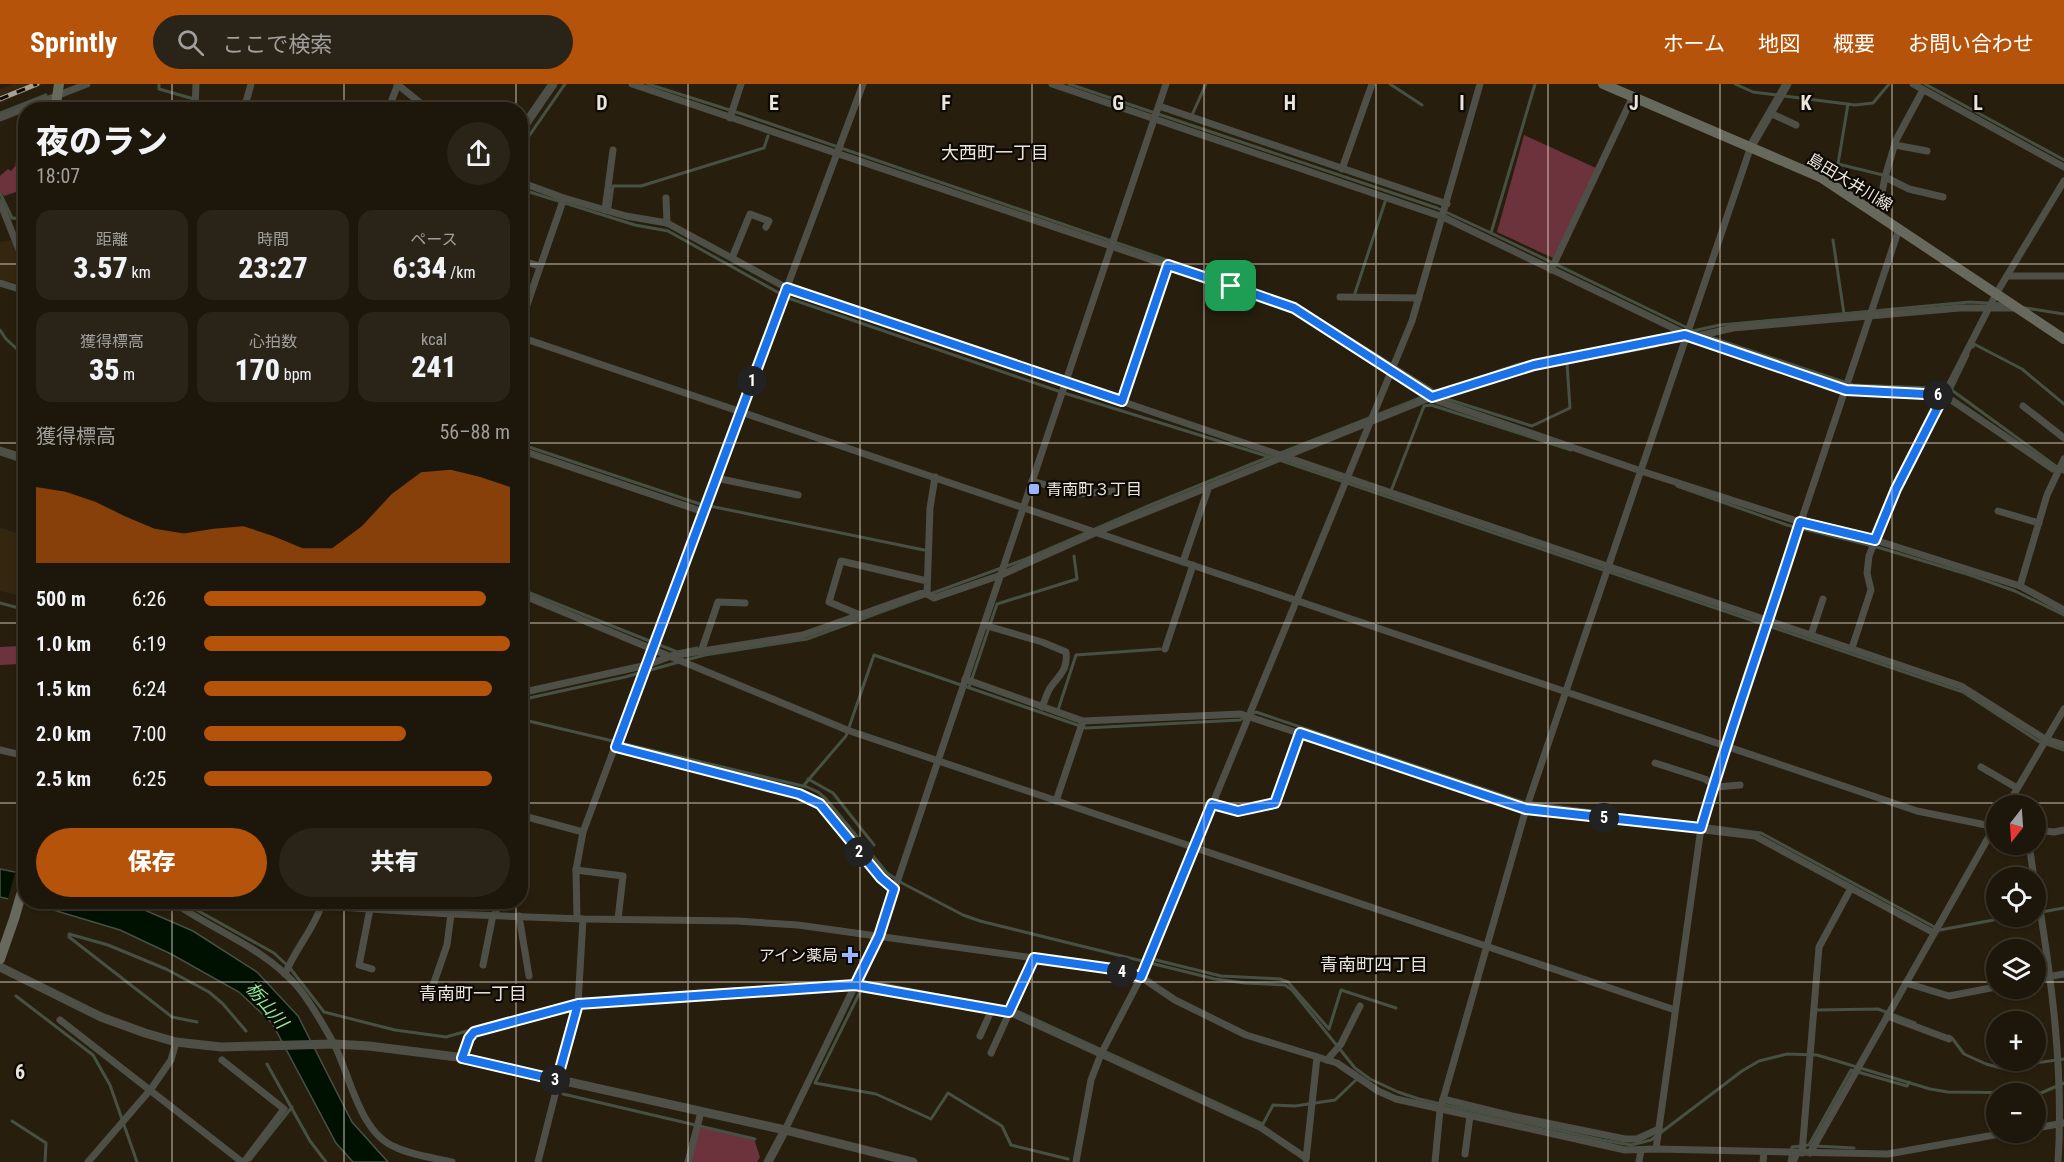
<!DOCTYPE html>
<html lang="ja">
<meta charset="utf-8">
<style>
:root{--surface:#1d160a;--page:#2a2318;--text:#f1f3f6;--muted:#a09f9c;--line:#3b352b;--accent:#b45309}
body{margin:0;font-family:"Roboto Condensed","Noto Sans JP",sans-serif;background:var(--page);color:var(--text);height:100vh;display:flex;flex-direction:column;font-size:22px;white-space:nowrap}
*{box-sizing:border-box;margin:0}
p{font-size:20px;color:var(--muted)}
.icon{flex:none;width:33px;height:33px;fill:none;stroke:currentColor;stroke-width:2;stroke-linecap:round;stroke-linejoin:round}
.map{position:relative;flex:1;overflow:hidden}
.side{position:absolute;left:18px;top:18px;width:510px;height:807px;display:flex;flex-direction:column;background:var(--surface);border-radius:24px;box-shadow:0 2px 4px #0004,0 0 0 2px var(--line)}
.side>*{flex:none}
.needle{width:39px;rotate:197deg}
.controls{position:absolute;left:1986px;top:711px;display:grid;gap:12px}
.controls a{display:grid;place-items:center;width:60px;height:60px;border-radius:50%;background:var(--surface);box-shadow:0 2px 4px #0004,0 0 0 2px var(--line);font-size:30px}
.pin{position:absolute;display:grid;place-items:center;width:51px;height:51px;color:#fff;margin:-26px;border-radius:12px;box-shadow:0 3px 9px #0006}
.km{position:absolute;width:30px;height:30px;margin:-15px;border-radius:50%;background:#222;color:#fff;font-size:16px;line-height:30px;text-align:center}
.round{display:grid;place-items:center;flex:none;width:63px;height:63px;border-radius:32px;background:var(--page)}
.head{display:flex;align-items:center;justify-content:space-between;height:102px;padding:0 18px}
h1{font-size:33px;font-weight:800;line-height:45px}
.stats{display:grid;grid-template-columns:repeat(3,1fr);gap:9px;height:102px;padding:6px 18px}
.stats div{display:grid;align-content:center;border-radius:15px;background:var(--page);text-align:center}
.stats b{font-size:30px;font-weight:800}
.stats small{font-size:16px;font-weight:400}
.stats p{font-size:16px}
.chart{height:168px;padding:12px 18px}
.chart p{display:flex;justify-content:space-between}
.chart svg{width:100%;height:108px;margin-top:6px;fill:var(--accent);opacity:.7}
.primary-button{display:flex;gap:12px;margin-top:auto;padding:12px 18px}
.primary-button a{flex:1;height:69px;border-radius:36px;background:var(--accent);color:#fff;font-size:24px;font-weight:800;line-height:69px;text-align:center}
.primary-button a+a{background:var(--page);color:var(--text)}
ul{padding:0 18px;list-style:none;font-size:20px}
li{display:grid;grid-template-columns:96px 72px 1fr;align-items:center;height:45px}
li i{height:15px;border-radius:8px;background:var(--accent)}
header{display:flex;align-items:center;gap:36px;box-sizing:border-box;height:84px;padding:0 30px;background:var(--accent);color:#fff}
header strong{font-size:28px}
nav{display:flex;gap:33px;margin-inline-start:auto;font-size:21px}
.search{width:420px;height:54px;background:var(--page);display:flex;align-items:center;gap:15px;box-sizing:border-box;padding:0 21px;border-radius:33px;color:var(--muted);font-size:22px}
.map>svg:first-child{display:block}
.built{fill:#34260f}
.green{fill:#6c333d}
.water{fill:#001102;stroke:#475143;stroke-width:1.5}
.pier{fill:#271e0d}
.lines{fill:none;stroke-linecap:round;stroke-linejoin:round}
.stream{stroke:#475143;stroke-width:3}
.minor{stroke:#4e4f46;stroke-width:7}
.tertiary{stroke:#4e4f46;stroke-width:9}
.secondary{stroke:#67695c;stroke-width:10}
.rail-casing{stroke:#a8a094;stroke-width:5}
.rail{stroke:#0d0904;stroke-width:3;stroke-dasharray:9;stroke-linecap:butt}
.route-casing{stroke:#fff;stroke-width:12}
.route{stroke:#1a73e8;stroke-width:8}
.grid{fill:none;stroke:#ece5db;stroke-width:1.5;stroke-opacity:0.55}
.poi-dot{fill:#99b5fd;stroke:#0d0904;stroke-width:2}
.labels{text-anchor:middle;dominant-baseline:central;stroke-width:4.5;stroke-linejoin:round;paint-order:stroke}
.street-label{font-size:16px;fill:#ece5db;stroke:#0d0904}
.poi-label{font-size:16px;fill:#ece5db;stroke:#0d0904;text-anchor:start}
.neighbourhood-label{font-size:18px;fill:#ece5db;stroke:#0d0904}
.water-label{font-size:18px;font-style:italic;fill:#85eb96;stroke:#0d0904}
.grid-label{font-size:20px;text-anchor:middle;font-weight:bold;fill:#ece5db;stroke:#0d0904;stroke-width:4.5;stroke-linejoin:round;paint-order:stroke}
</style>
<header>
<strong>Sprintly</strong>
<div class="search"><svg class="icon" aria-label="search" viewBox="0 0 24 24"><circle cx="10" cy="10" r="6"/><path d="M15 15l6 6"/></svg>ここで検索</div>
<nav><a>ホーム</a><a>地図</a><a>概要</a><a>お問い合わせ</a></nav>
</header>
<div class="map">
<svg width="2064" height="1078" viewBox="0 0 2064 1078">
<rect width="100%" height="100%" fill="#271e0d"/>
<g class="built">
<path d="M 13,0 L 45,0 L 0,19 L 0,5 Z"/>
<path d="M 12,156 L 21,180 L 18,200 L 0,195 L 0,158 Z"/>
<path d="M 0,444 L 24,451 L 21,512 L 0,507 Z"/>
</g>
<g class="green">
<path d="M 1524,51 L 1596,84 L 1553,174 L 1497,148 Z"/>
<path d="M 25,69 L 25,105 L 4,112 L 0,107 L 0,92 L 8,85 L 11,87 L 16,81 L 15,79 Z"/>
<path d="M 19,562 L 20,580 L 0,581 L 0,563 Z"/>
<path d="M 699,1042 L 754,1055 L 760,1073 L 757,1078 L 690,1078 Z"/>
</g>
<path class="water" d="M 0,785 L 25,790 L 26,818 L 126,818 L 193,847 L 257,888 L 298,932 L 352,1038 L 388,1078 L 353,1078 L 336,1059 L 272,939 L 239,908 L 171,870 L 120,846 L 50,825 L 0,813 Z"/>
<path class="pier" d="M 16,785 L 26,787 L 26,818 L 33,818 L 32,824 L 7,818 Z"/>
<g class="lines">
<g class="stream">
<path d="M 159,0 L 159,5 L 194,15"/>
<path d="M 648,0 L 739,29 L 1295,220 L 1447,315 L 1532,342 L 1570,324 L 1567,279 L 1656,262"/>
<path d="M 1069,0 L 1437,124 L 1491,149 L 1535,0"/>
<path d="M 1390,0 L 1422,21"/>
<path d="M 1735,0 L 1753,8 L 1777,11"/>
<path d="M 1925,0 L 2064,76"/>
<path d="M 1784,12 L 1855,21 L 1873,19 L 1889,0"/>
<path d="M 1848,20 L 1838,80 L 1883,91"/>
<path d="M 341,26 L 362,19 L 382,24"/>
<path d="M 0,29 L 46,11"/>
<path d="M 1192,31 L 1206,0"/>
<path d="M 520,65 L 565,0"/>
<path d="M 520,105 L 635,141 L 668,147 L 788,214 L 1061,308 L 1270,373 L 1963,608 L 2038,657 L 2064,666"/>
<path d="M 0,109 L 12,134"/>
<path d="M 610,123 L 613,102 L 641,102 L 764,64 L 768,52"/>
<path d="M 12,134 L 26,135"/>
<path d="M 1491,149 L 1700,250"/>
<path d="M 1833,156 L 1844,230"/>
<path d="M 1355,209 L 1385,118"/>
<path d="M 2025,224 L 2064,230"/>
<path d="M 0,246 L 6,255 L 26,273"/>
<path d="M 1688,248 L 1720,241 L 1970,218 L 2004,220"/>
<path d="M 1707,252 L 1853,301 L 1932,304 L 1952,307 L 1952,304 L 1968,271"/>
<path d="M 1973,263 L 1974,260 L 2022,285 L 2064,320"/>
<path d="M 1449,304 L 1519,280 L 1567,271"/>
<path d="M 1953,307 L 2057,383"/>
<path d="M 520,360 L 700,420 L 924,466"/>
<path d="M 0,370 L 21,377"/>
<path d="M 1278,370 L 1420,314"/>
<path d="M 1677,402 L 1787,441 L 1877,463 L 1970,491 L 2015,507 L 2064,531"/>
<path d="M 1391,407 L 1424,322 L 1431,321 L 1571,366"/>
<path d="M 520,505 L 677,568 L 697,564"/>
<path d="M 0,519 L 26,526"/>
<path d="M 686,576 L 705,571 L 807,555 L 1026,475 L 1148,422 L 1269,373"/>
<path d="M 969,603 L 997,520 L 1077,495 L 1074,472"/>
<path d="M 520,616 L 625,593 L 679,578"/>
<path d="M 1058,626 L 1076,571 L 1160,565"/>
<path d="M 1252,630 L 1256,628 L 1523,718 L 1761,749 L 1940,846 L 2015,832"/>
<path d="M 520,635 L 807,703 L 818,708 L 826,715 L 887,789 L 902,799 L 963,831 L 980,837 L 1215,895 L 1245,899 L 1285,901 L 1292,906 L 1355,984 L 1370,995 L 1398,1008 L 1419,1015 L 1602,1056 L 1631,1061 L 1651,1056 L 1742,987 L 1759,977 L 1787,970 L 1817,971 L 1930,1005 L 1948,1008 L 2041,1009 L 2064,999"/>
<path d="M 808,695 L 833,709 L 874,761"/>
<path d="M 804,701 L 846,652 L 874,571 L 1086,644 L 1240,636 L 1246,633"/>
<path d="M 184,818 L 193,824 L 274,869 L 290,884 L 324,928 L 395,946 L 446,953 L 573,917 L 623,912 L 851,898"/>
<path d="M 2036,829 L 2064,824"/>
<path d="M 1156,876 L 1221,892 L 1280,895 L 1288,898 L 1329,945 L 1341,906 L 1396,924"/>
<path d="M 860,899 L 883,900 L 1017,927 L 1263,1040 L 1273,1021 L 1295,1022 L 1335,1016 L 1357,995"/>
<path d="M 860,908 L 815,999 L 876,1010 L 931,1035 L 948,1009 L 1002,1042 L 1011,1061 L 1068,1075"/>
<path d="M 16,912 L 93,971 L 110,1001 L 137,1078"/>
<path d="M 1817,926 L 1878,925 L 1915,939"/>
<path d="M 197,938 L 172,933 L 69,853 L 69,850 L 108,861 L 166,885 L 209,908 L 223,920 L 246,947"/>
<path d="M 1949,952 L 1952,954 L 1964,970 L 1986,980 L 2001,984 L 2064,975"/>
<path d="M 267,980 L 310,1057 L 326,1078"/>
<path d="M 563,1010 L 755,1055"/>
<path d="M 12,1037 L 46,1059 L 45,1078"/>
<path d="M 1814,1062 L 1854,1064"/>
<path d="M 250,1076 L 292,1023"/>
<path d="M 1789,1078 L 1792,1063 L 1809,1061 L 1851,986 L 1907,1002 L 1909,998"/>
</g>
<g class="minor">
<path d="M 397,0 L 429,26"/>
<path d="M 632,0 L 1294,224 L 1438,317 L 1641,387 L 1800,438 L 1875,456 L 2020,502 L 2064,526"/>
<path d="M 1052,0 L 1443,133 L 1692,253 L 1846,307 L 1944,311 L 2053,385 L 2060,384 L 2064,386"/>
<path d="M 1913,0 L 2064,83"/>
<path d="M 246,18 L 251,0"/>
<path d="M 1159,22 L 1447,120"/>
<path d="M 195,26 L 196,0"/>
<path d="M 388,26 L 398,0"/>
<path d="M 1770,29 L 1796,41"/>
<path d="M 0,34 L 87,0"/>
<path d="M 730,34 L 741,0"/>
<path d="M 1895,61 L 1927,67"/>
<path d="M 1342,85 L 1372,0"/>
<path d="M 1885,93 L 1909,105 L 1943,113"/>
<path d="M 520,98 L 564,114 L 520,241"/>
<path d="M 564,114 L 626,132 L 667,139 L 787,204 L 1961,602 L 2045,655 L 2064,661"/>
<path d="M 666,114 L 667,139"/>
<path d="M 0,118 L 19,166 L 26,175"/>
<path d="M 605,126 L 613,66"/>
<path d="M 1878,130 L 1885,93 L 1896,56 L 1923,6"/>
<path d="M 732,174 L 750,130 L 769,137 L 766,143"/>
<path d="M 520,176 L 539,182"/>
<path d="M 1551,186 L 1633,12"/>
<path d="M 2007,192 L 2064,192"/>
<path d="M 0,199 L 26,207"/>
<path d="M 1340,213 L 1419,214"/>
<path d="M 520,253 L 1917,727 L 1996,743"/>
<path d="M 1693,253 L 1733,244 L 1960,224 L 2016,224"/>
<path d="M 1122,317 L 1168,181"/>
<path d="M 2023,322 L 2064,354"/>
<path d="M 0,366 L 26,374"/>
<path d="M 520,366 L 704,428"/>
<path d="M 716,394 L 798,411"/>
<path d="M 1032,397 L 1078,410 L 1114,407"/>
<path d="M 1998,427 L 2039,439"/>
<path d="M 1183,478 L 1208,405"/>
<path d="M 2020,502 L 2047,411 L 2064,375"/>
<path d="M 520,510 L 847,646 L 1675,926"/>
<path d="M 927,510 L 930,424 L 935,393"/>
<path d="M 860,531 L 829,518 L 841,477 L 927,497"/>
<path d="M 984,541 L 1042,558 L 1066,568 C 1068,586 1060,590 1050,604 C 1047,609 1045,616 1042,623"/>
<path d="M 1811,551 L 1823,515"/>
<path d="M 1852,564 L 1871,506 L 1867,489 L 1869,472 L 1896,405 L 1996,210 L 2064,97"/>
<path d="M 1165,565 L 1193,481"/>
<path d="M 701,568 L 718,518 L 745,519"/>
<path d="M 965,595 L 1083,637 L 1241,630 L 1526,725 L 1755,752 L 1934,849"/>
<path d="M 520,609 L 647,581 L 671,572 L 803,551 L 919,510 L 925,509 L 934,514 L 1001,491 L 1097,448 L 1432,313 L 1534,281 L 1685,251"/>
<path d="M 616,663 L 799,710 L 820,720 L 881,793 L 894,805"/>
<path d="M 0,666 L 26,672"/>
<path d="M 1655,679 L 1705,695 L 1717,703 L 1740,701"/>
<path d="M 1981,683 L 2017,704"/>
<path d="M 1056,717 L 1083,637"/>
<path d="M 1212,720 L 1238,727 L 1275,719 L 1300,649"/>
<path d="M 2007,722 L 2064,625"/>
<path d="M 520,731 L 583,748"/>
<path d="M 2036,746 L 2054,748 L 2064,746"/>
<path d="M 2029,760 L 2034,794"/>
<path d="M 576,786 L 623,792 L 618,835"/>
<path d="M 2036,800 C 2051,892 2064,985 2058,1078"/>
<path d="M 173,818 C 214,847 263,863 297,902 C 310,917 324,942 334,960 C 350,991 359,1048 395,1063 C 411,1071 435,1074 452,1078"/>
<path d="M 290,818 L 321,822 L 451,830 L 583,835 L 737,837 L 798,841 L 1113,885 L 1141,893 L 1175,916 L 1246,951 L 1337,979 L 1378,1007 L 1396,1015 L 1625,1066 L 1656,1065 L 1888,1070 L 2011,1048"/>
<path d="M 370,825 L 359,881 L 372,885"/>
<path d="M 496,831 L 496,818"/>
<path d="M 519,832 L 529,892"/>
<path d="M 577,834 L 576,786 L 583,748 L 863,0"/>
<path d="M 483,881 L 493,831"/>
<path d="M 285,890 C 295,865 314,845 322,820"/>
<path d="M 2036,895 L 2064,890"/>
<path d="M 1906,899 L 1949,912 L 1996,903"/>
<path d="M 429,913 L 447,861 L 451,830"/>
<path d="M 1887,932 L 1949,955"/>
<path d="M 60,936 L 242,1078"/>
<path d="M 980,952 L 992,925"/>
<path d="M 991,969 L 1034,874"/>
<path d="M 462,974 L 469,954 L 474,948 L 578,920 L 856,901 L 1009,928 L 1260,1043 L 1306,1074"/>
<path d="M 222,976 L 284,1025 L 244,1078"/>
<path d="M 1327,976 L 1341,960 L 1360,922"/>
<path d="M 1443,1015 L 1512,1032 L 1625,1055 L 1637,1055 L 1659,1045"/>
<path d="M 2036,1044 L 2064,1039"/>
<path d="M 785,1046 L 879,852 L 1166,0"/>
<path d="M 1656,1065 L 1701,744 L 1726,661 L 1899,145"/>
<path d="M 1802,1069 L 1819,863 L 1851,804"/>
<path d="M 1810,1069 L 1996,740"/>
<path d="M 1465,1070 L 1470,1032"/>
<path d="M 1306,1075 L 1317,973"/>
<path d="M 88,1078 L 151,1005 L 171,976 L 176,958"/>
<path d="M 538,1078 L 578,920 L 583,835"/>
<path d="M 688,1078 L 701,1028"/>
<path d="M 1076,1078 L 1091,996 L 1101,970 L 1141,893 L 1412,237 L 1480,0"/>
<path d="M 1435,1078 L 1440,1026 L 1526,725 L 1751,62"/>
<path d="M 1639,1078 L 1641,1066"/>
<path d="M 1763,1078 L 1764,1068"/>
<path d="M 1793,1078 L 1797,1069"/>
</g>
<g class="tertiary">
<path d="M 520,48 L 553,0"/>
<path d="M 1751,62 L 1787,0"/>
<path d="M 0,883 L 101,933 L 145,949 L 176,958 L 221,963 L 334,960 L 369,962 L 457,973 L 785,1046 L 913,1078"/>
<path d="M 768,1078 L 785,1046"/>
</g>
<g class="secondary">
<path d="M 1603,0 L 1822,94 L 2064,255"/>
<path d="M 55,26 L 59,0"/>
<path d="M 0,875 L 14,835 L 26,794"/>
</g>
<g class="rail-casing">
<path id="rail" d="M 0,15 L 37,0"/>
</g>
<use href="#rail" class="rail"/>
</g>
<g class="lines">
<g class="route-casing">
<path id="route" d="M 1231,202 L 1168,181 L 1122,317 L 787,204 L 616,663 L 799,710 L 820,720 L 881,794 L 894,805 L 879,852 L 855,901 L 578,920 L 474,948 L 469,954 L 462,974 L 557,996 L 578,920 L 855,901 L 1009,928 L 1034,874 L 1113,885 L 1141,893 L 1212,720 L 1238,727 L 1275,719 L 1300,649 L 1526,725 L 1701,744 C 1731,641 1768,540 1800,438 L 1875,456 L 1896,405 L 1944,311 L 1846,306 L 1685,251 L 1534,281 L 1432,313 L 1294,224 L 1231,202"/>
</g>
<use href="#route" class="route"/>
</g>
<path class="grid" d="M 172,0 L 172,26M 344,0 L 344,26M 516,0 L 516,26M 688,0 L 688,1078M 860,0 L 860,1078M 1032,0 L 1032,1078M 1204,0 L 1204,1078M 1376,0 L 1376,1078M 1548,0 L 1548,1078M 1720,0 L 1720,1078M 1892,0 L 1892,1078M 0,180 L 26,180M 520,180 L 2064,180M 0,359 L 26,359M 520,359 L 2064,359M 0,539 L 26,539M 520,539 L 2064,539M 0,719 L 26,719M 520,719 L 2064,719M 172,818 L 172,1078M 344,818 L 344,1078M 516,818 L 516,1078M 0,898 L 1996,898M 2036,898 L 2064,898"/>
<g class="poi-dot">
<rect x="1028" y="399" width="12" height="12" rx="3"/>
<path d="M847 862h6v6h6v6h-6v6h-6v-6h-6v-6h6z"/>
</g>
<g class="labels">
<g class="street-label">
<text transform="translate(1850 98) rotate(31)">島田大井川線</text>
</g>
<g class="poi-label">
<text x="1046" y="405">青南町３丁目</text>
<text x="838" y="871" text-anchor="end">アイン薬局</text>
</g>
<g class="neighbourhood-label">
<text x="995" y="68">大西町一丁目</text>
<text x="1374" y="880">青南町四丁目</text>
<text x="473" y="909">青南町一丁目</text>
</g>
<g class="water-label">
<text transform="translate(267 921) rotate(50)">栃山川</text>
</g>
</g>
<g class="grid-label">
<text x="602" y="26">D</text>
<text x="774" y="26">E</text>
<text x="946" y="26">F</text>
<text x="1118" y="26">G</text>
<text x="1290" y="26">H</text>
<text x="1462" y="26">I</text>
<text x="1634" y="26">J</text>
<text x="1806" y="26">K</text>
<text x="1978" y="26">L</text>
<text x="20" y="995">6</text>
</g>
</svg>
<div class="controls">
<a><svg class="needle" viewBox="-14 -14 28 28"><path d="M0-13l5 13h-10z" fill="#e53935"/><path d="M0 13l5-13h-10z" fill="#a09f9c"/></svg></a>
<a><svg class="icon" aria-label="locate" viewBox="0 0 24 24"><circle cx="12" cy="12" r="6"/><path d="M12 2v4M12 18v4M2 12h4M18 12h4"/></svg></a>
<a><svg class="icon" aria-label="layers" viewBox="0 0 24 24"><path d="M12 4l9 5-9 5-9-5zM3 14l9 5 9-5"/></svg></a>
<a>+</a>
<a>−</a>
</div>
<div class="pin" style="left:1231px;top:202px;background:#1e9e55"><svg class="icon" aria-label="arrive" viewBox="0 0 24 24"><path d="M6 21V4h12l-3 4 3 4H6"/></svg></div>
<b class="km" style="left:752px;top:297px">1</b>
<b class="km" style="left:859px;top:768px">2</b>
<b class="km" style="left:555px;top:996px">3</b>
<b class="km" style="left:1122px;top:888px">4</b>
<b class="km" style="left:1604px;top:734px">5</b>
<b class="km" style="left:1938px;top:311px">6</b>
<section class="side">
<div class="head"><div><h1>夜のラン</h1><p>18:07</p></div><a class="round"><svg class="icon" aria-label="share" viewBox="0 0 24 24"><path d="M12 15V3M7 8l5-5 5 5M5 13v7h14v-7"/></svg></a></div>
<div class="stats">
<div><p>距離</p><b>3.57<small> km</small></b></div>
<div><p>時間</p><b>23:27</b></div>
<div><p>ペース</p><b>6:34<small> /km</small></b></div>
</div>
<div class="stats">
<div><p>獲得標高</p><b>35<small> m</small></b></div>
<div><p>心拍数</p><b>170<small> bpm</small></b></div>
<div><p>kcal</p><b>241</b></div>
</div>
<div class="chart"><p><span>獲得標高</span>56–88 m</p>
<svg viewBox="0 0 160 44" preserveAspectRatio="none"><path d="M0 44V13L10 15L20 19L30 25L40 30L50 32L60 30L70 29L80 33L90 38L100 38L110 29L120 16L130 7L140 6L150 9L160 13V44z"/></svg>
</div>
<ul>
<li><b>500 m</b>6:26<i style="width:92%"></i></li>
<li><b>1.0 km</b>6:19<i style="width:100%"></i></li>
<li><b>1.5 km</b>6:24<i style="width:94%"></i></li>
<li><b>2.0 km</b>7:00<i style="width:66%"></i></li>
<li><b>2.5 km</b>6:25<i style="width:94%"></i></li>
</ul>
<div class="primary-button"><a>保存</a><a>共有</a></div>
</section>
</div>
